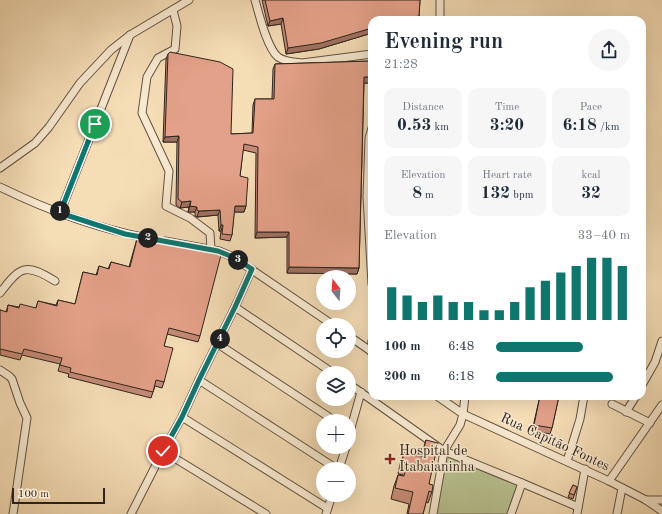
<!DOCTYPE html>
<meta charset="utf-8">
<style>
:root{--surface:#fff;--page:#f6f6f7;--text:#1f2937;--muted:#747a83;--accent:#0f766e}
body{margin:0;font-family:"Old Standard TT",serif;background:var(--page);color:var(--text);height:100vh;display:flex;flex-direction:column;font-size:15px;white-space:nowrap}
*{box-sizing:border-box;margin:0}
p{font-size:13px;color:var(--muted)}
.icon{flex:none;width:22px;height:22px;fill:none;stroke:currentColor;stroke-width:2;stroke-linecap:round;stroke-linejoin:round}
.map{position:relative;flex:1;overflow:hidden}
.details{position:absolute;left:368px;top:16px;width:278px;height:384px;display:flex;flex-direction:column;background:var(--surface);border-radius:12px;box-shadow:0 4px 16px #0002}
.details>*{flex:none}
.needle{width:26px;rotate:343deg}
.buttons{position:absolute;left:316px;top:270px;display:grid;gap:8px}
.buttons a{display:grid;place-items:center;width:40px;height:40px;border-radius:50%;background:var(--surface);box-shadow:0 4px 16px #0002;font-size:20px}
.scale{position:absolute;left:12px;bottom:10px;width:93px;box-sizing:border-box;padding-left:4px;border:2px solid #2f241c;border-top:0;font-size:11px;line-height:14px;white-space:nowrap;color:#2f241c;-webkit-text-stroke:3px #f8e9d0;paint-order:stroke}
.pin{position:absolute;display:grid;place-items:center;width:34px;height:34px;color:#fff;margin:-17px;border:2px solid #fff;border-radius:50%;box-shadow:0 1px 4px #0007}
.km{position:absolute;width:20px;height:20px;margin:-10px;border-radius:50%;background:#222;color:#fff;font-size:11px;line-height:20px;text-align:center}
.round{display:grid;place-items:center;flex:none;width:42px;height:42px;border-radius:21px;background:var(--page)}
.summary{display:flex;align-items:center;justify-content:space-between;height:68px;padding:0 16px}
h1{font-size:22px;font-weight:700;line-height:30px}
.stats{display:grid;grid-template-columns:repeat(3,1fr);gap:6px;height:68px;padding:4px 16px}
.stats div{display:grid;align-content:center;border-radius:10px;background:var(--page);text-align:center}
.stats b{font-size:17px;font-weight:700}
.stats small{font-size:11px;font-weight:400}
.stats p{font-size:11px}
.chart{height:112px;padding:8px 16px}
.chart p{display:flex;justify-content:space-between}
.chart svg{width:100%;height:72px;margin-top:4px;stroke:var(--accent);stroke-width:6}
ul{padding:0 16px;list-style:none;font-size:13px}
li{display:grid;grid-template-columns:64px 48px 1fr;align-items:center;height:30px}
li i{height:10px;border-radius:5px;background:var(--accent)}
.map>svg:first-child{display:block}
.green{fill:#b8c291;stroke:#747356}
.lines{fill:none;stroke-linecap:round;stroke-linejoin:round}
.minor-casing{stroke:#605242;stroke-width:9}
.minor{stroke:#f8e9d0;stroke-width:7}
.wall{fill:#c48a76;stroke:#2f241c}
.shaded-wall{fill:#a07160;stroke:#2f241c}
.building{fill:#e4a189;stroke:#2f241c}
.route-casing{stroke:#fff;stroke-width:8}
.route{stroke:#0f766e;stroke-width:5}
.poi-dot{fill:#8f2418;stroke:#f8e9d0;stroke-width:1.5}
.labels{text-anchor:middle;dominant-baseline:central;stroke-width:3;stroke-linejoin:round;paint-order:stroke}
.street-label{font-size:14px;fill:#2f241c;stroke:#f8e9d0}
.poi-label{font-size:14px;fill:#2f241c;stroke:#f8e9d0;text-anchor:start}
</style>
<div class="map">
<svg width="662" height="514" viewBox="0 0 662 514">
<rect width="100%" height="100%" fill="#f5ddb6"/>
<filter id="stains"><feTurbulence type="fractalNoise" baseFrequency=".005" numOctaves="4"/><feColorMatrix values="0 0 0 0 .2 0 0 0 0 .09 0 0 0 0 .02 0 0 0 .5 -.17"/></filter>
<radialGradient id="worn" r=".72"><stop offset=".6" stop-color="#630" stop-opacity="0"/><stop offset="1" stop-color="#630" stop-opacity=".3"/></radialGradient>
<path class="green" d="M 446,455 L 517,485 L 507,514 L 436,514 Z"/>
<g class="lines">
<g class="minor-casing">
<g id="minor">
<path d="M 255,0 C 259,14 267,48 278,57 C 285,62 294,62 302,63 L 372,54"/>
<path d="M 440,0 L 440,20"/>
<path d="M 173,10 L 177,26 L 175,49 L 158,58 L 147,77 L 142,113 L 169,171 L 166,206 L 190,218 L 210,233 L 211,250"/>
<path d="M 372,128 L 369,138 L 367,197 L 372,284"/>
<path d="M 0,168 L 35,143 L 49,127 L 80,83 L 111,50 L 130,35 L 189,0"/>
<path d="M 0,187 C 47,210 96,228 147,238"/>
<path d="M 60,213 L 130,35"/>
<path d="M 165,241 L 219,251 L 233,257 L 333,325"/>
<path d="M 0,293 C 20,267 25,262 55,281"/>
<path d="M 235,307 L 333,373"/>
<path d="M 349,336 L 372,352"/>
<path d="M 218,344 L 335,421"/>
<path d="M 371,352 L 372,341"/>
<path d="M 0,370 L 9,376 L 12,379 L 20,403 L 27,418 L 13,514"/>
<path d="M 199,380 L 337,469"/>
<path d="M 349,384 L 444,451 L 522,483 L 578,507"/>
<path d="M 642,385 L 655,362 L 662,341"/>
<path d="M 437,396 L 463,414 L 609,481 L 646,500 L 662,511"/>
<path d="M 612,404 L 650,423"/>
<path d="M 626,412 L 636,396"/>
<path d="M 182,417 L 327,508"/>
<path d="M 349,435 L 361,392"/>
<path d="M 163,451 L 266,514"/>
<path d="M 567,461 L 580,419 L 584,396"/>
<path d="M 339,469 L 346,447"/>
<path d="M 609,481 L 662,405"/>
<path d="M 646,500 L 662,500"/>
<path d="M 131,514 L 163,451 L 182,417 L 199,380 L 235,307 L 252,269"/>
<path d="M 326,514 L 332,495"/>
<path d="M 433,514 L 444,451 L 460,425 L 463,414 L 465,396"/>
<path d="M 511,514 L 522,483"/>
<path d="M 577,514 L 585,469"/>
<path d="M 617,514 L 622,488"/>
</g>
</g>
<use href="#minor" class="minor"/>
</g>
<g class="wall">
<path d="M 262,0 L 420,0 L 419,16 L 418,20 L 372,20 L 372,33 L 319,49 L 286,54 L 281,24 L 268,26 Z"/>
<path d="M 168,54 L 231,134 L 252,133 L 253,105 L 255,99 L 272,99 L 273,69 L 275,64 L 372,61 L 372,83 L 364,83 L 359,268 L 357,274 L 287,273 L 287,237 L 255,238 L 256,153 L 243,150 L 240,176 L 246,206 L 244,212 L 234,212 L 232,235 L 230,241 L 220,239 L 221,231 L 219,231 L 218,215 L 197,217 L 195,216 L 195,212 L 188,212 L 189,207 L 180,208 L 176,205 L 177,142 L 163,142 L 166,59 Z"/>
<path d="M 138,235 L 200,336 L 198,342 L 167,334 L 164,346 L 164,382 L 162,388 L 155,386 L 151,398 L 68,377 L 69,374 L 58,371 L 60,364 L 22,355 L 20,360 L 0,355 L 0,310 L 6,312 L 8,305 L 19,307 L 36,308 L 38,301 L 56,305 L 58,300 L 75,304 L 83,272 L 96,275 L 99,266 L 108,269 L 111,262 L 129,267 Z"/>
<path d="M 540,396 L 559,396 L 552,428 L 550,434 L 532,431 Z"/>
<path d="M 426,440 L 429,484 L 432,492 L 428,503 L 426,502 L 423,514 L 407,514 L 409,504 L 391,499 L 394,486 L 398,475 L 403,476 L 403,475 L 398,474 L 400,464 L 404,453 L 421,456 Z"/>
<path d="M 573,485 L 577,487 L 573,499 L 568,497 Z"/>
</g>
<g class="shaded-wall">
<path d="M 419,16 L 418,20 L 400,20 Z"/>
<path d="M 283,18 L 281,24 L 268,26 L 270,21 Z"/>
<path d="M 372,28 L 372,33 L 319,49 L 286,54 L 288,48 Z"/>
<path d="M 364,77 L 372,77 L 372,83 L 362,83 Z"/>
<path d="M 179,136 L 177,142 L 163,142 L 165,137 Z"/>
<path d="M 191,201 L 189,207 L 180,208 L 182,202 Z"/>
<path d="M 190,206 L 197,207 L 195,212 L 188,212 Z"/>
<path d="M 235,206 L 246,206 L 244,212 L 233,212 Z"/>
<path d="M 220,210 L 218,215 L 197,217 L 199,211 Z"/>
<path d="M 221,225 L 223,225 L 221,231 L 219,231 Z"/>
<path d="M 257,232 L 289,232 L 287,237 L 255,238 Z"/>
<path d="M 289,267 L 359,268 L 357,274 L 287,273 Z"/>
</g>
<g class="building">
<path d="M 265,0 L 420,0 L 419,16 L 400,20 L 372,20 L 372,28 L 321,43 L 288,48 L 283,18 L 270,21 Z"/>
<path d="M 170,52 L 220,62 L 233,69 L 231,134 L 253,133 L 255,99 L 274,99 L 275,64 L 372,61 L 372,77 L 364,77 L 359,268 L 289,267 L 289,232 L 257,232 L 258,147 L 244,144 L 240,176 L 248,178 L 246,206 L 235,206 L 232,235 L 222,234 L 223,225 L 221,225 L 220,210 L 199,211 L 197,210 L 197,207 L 190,206 L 191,201 L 182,202 L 178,199 L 179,136 L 165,137 L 168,54 Z"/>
<path d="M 138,235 L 158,239 L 221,255 L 200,336 L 169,328 L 164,346 L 173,348 L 164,382 L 156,380 L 153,392 L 70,372 L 71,368 L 60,365 L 62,358 L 24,349 L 22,354 L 0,349 L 0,310 L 7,312 L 8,305 L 19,308 L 20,304 L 36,308 L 38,301 L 57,306 L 58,300 L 75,304 L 83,272 L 97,275 L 99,266 L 109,269 L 111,262 L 130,267 Z"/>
<path d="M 540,396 L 559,396 L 552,428 L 534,425 Z"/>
<path d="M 426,440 L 438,443 L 429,484 L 433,485 L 432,492 L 429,491 L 423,514 L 408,514 L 413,492 L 395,488 L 398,475 L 404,476 L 407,463 L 402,462 L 404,453 L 422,457 Z"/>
<path d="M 573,485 L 577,487 L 574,495 L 569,493 Z"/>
</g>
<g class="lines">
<g class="route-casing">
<path id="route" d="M 95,124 L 60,213 L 125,234 L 218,251 L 233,257 L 252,269 L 235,307 L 199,380 L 182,417 L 163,451"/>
</g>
<use href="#route" class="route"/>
</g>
<path class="poi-dot" d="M388 453h4v4h4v4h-4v4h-4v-4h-4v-4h4z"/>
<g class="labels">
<g class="street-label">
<text transform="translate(555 442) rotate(25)">Rua Capitão Fontes</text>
</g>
<g class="poi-label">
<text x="399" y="451">Hospital de<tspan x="399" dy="16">Itabaianinha</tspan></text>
</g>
</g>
<rect width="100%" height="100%" filter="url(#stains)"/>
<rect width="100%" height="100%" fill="url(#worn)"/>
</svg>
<div class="buttons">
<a><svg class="needle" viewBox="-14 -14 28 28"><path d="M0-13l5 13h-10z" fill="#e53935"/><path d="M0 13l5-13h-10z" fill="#747a83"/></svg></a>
<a><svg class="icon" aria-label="locate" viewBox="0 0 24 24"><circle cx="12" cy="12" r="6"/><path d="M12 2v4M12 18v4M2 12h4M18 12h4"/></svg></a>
<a><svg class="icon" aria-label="layers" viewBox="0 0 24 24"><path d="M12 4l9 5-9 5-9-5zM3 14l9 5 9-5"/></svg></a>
<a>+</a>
<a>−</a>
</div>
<div class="scale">100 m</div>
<div class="pin" style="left:95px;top:124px;background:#1e9e55"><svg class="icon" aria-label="arrive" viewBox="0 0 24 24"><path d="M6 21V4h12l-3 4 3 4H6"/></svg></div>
<div class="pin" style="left:163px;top:451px;background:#d93025"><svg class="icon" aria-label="check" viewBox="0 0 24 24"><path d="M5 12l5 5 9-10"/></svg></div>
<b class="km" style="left:60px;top:211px">1</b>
<b class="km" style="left:148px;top:238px">2</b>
<b class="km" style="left:238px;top:260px">3</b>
<b class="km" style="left:220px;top:339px">4</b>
<section class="details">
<div class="summary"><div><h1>Evening run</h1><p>21:28</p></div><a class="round"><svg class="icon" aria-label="share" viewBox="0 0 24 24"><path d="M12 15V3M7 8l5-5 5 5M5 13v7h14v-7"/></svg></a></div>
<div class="stats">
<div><p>Distance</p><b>0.53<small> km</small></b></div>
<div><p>Time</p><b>3:20</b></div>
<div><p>Pace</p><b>6:18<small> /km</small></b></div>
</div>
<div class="stats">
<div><p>Elevation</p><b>8<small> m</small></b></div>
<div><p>Heart rate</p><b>132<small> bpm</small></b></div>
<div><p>kcal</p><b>32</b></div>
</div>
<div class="chart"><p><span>Elevation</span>33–40 m</p>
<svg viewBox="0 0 160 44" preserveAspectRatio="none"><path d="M5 44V24M15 44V29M25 44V33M35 44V29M45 44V33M55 44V33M65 44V38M75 44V38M85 44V33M95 44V24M105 44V20M115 44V15M125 44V11M135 44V6M145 44V6M155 44V11"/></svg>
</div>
<ul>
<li><b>100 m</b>6:48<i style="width:65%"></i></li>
<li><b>200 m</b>6:18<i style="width:87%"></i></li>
</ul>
</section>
</div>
